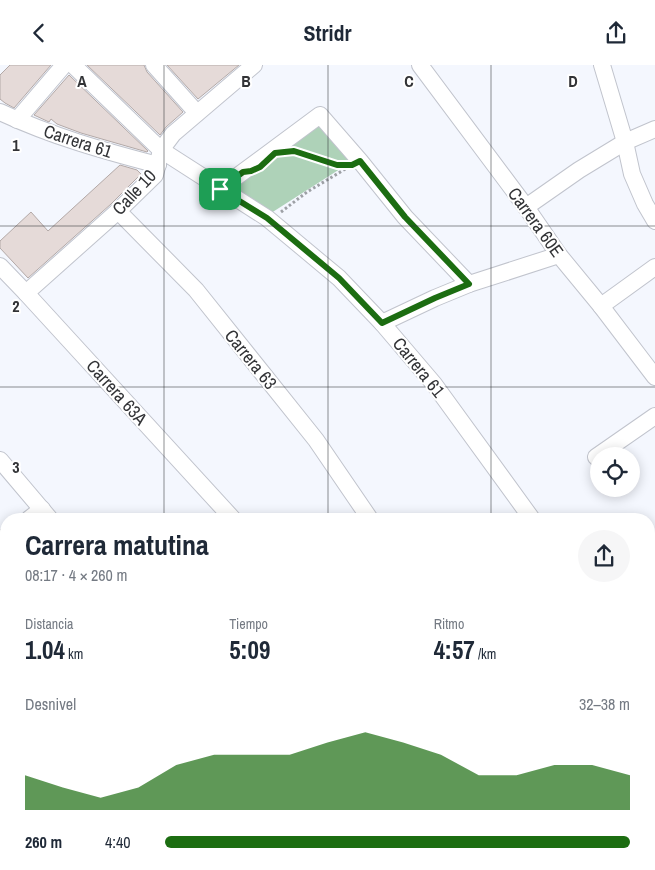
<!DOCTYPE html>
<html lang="es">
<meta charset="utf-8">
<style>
:root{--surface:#fff;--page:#f6f6f7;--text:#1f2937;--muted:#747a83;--accent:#1c6d11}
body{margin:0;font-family:"Archivo Narrow",sans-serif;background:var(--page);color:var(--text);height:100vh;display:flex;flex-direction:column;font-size:19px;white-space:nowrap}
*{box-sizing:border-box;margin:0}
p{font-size:16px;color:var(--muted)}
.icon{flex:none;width:28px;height:28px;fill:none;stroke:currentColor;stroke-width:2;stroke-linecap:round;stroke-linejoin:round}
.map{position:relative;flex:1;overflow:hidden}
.side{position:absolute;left:0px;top:448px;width:655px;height:358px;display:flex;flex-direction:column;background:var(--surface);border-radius:20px 20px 0 0;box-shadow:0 2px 12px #0003}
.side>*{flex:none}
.controls{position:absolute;left:590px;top:382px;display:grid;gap:10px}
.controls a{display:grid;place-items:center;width:50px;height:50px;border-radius:50%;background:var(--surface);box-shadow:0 2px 12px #0003;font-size:25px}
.pin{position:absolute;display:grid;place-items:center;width:42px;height:42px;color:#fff;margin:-21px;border-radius:10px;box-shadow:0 2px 8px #0006}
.round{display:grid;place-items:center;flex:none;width:52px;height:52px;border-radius:26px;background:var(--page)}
.overview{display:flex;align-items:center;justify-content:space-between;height:85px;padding:0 25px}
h1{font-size:28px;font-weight:700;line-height:38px}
.figures{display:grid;grid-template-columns:repeat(3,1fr);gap:8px;height:85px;padding:5px 25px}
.figures div{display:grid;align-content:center}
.figures b{font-size:25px;font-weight:700}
.figures small{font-size:14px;font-weight:400}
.figures p{font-size:14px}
.chart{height:140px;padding:10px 25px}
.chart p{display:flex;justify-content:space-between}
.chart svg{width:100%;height:90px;margin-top:5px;fill:var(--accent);opacity:.7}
ul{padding:0 25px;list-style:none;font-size:16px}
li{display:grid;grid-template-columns:80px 60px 1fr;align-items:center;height:38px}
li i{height:12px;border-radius:6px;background:var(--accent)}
header{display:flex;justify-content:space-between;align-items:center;height:65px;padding:0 25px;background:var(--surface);font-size:22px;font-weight:700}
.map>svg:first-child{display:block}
.green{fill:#aed2b8}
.building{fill:#e5dad8;stroke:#b3a9a7}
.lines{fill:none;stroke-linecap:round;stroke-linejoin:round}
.minor-casing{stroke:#c1c4cd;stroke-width:18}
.path{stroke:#9da0a5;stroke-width:3;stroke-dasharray:2.5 2.5;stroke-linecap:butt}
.minor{stroke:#fff;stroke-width:16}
.route-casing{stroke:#fff;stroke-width:10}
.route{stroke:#1c6d11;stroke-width:6}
.grid{fill:none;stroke:#323336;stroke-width:1;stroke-opacity:0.55}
.labels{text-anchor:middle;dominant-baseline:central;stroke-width:4;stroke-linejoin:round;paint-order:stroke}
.street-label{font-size:18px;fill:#323336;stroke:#fff}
.grid-label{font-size:16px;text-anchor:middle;font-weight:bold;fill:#323336;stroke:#fff;stroke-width:4;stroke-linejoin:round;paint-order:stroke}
</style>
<header><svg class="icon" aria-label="back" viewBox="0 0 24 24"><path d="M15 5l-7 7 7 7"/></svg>Stridr<svg class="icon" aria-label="share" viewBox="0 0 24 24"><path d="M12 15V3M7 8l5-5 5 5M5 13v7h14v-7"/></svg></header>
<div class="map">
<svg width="655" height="805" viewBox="0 0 655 805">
<rect width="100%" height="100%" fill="#f4f7fe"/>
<path class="green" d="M 319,54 L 354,95 L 268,150 L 225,122 Z"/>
<g class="building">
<path d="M 10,0 L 51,0 L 14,43 L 5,38 L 0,34 L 0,10 Z"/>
<path d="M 87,0 L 144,0 L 147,7 L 183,47 L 166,62 L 160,70 Z"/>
<path d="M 167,0 L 239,0 L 198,34 Z"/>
<path d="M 69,10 L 148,86 L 147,87 L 81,68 L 57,59 L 51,54 L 49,57 L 34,50 Z"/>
<path d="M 120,100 L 137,105 L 141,109 L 111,139 L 28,213 L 0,183 L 0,176 L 31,147 L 48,166 Z"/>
</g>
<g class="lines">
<g class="minor-casing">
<g id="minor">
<path d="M 73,0 L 161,85 L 267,153 L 339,213 L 382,258 L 434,319 L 532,454"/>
<path d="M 154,0 L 197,48"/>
<path d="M 420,0 L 526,142 L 559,190 L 601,241 L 655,312"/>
<path d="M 602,0 L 625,77 L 632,109 L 645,139 L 655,156"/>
<path d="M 0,47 C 51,71 104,86 158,100"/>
<path d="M 17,55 L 64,0"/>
<path d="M 220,124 L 320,50 L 360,96 L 405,152 L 469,219"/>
<path d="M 526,142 L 579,105 L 625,77 L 655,64"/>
<path d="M 118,146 L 196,225 L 316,375 L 370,454"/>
<path d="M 0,201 L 26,228 L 233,454"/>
<path d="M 26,228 L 118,146 L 155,110 L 161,85 L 173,69 L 254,0"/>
<path d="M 601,241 L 655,202"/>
<path d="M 382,258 L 435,233 L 469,219 L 559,190"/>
<path d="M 596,392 L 655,351"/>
<path d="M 0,395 L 50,454"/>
<path d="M 29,454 L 42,444"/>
<path d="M 0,476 L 6,471"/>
<path d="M 649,567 L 655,570"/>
<path d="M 0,635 L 6,637"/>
<path d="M 0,675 L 6,664"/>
<path d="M 0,787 L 6,792"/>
<path d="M 15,799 L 23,805"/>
<path d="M 134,799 L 134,805"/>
<path d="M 393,799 L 398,805"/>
<path d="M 608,799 L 612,805"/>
<path d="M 203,805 L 209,799"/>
<path d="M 316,805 L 323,799"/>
<path d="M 529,805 L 537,799"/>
</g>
</g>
<g class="path">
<path d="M 298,87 L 337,100 L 344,100"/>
<path d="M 281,147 L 307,127 L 347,103"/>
</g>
<use href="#minor" class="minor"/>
</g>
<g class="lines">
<g class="route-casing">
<path id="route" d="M 294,86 L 337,100 L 352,100 L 360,96 L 405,152 L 469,219 L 435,233 L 382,258 L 339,213 L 267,153 L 220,124 L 243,107 L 251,106 L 260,102 L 275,88 Z"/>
</g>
<use href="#route" class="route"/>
</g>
<path class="grid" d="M 164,0 L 164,454M 328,0 L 328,454M 491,0 L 491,454M 0,161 L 655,161M 0,322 L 655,322M 0,483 L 6,483M 649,483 L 655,483M 0,644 L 6,644M 649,644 L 655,644M 164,799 L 164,805M 328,799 L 328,805M 491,799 L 491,805"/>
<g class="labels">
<g class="street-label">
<text transform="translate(78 76) rotate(18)">Carrera 61</text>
<text transform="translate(134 127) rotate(-47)">Calle 10</text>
<text transform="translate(536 157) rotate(54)">Carrera 60E</text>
<text transform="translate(251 294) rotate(51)">Carrera 63</text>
<text transform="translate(419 302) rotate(51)">Carrera 61</text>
<text transform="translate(117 327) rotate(48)">Carrera 63A</text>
</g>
</g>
<g class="grid-label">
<text x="82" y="22">A</text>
<text x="246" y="22">B</text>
<text x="409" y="22">C</text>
<text x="573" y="22">D</text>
<text x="16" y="86">1</text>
<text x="16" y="247">2</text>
<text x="16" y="408">3</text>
</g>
</svg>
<div class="controls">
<a><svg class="icon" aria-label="locate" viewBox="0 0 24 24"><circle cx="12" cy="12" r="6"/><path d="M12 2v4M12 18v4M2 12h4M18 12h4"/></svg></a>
</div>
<div class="pin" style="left:220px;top:124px;background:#1e9e55"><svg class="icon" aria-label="arrive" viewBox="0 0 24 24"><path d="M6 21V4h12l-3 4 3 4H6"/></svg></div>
<section class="side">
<div class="overview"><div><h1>Carrera matutina</h1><p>08:17 · 4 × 260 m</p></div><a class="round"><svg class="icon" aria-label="share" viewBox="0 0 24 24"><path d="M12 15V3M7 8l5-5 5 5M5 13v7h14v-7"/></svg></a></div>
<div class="figures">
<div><p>Distancia</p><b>1.04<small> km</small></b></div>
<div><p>Tiempo</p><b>5:09</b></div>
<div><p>Ritmo</p><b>4:57<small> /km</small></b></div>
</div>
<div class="chart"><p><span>Desnivel</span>32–38 m</p>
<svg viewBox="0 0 160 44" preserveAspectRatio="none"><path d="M0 44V27L10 33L20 38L30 33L40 22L50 17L60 17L70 17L80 11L90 6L100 11L110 17L120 27L130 27L140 22L150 22L160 27V44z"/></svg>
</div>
<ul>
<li><b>260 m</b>4:40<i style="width:100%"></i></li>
</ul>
</section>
</div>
